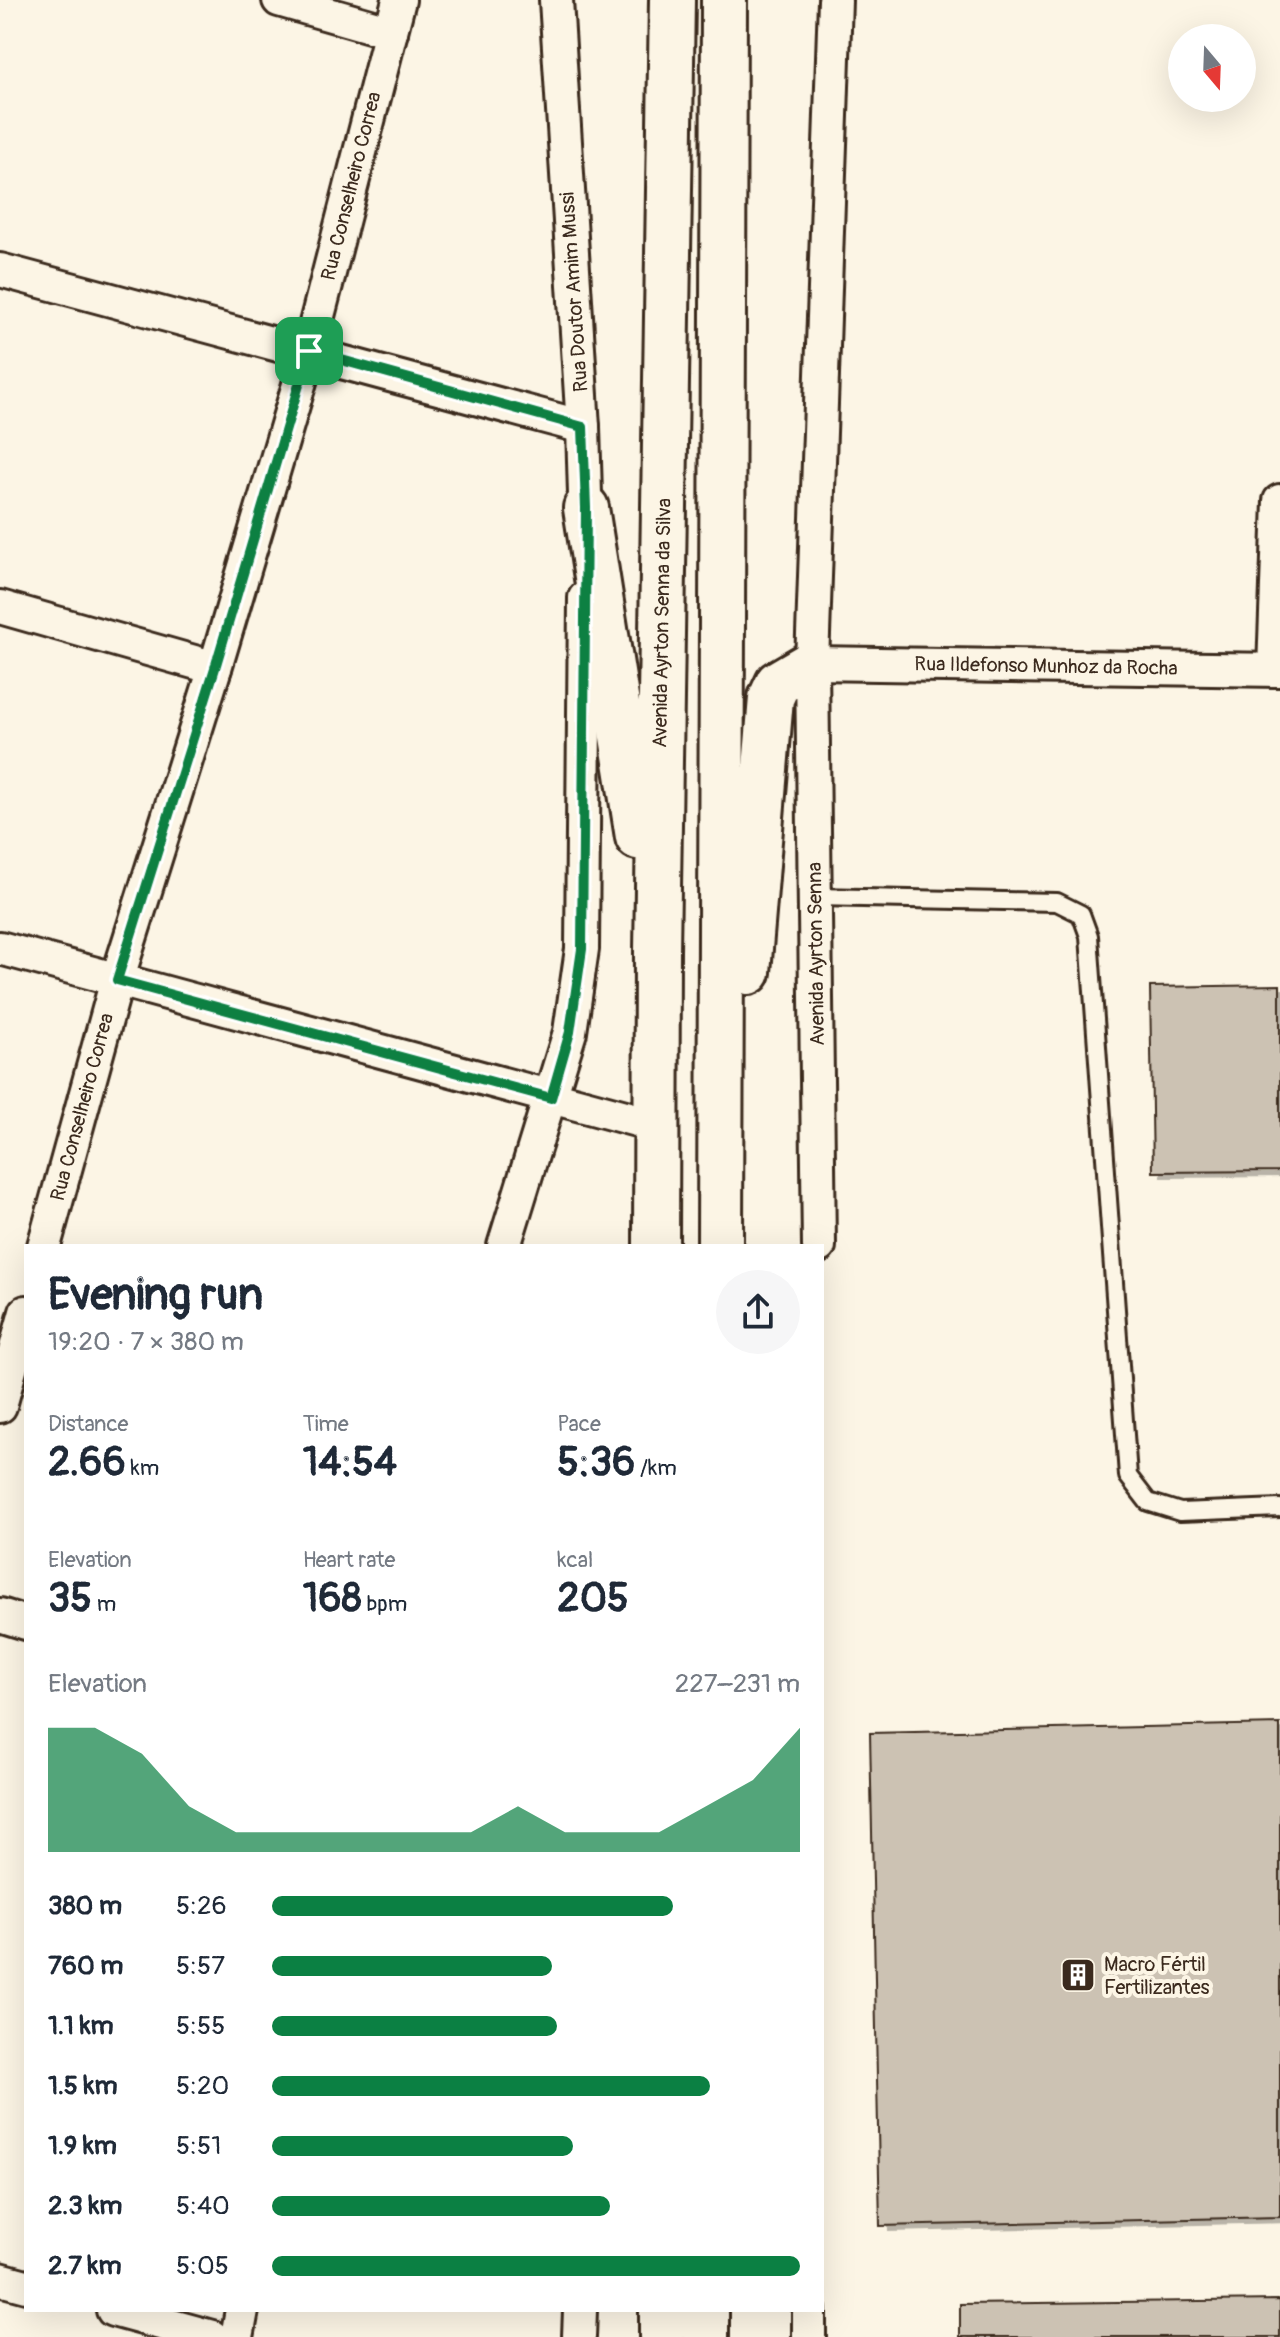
<!DOCTYPE html>
<meta charset="utf-8">
<style>
:root{--surface:#fff;--page:#f6f6f7;--text:#1f2937;--muted:#747a83;--accent:#0b8043}
body{margin:0;font-family:Pangolin,sans-serif;background:var(--page);color:var(--text);height:100vh;display:flex;flex-direction:column;font-size:30px;white-space:nowrap}
*{box-sizing:border-box;margin:0}
p{font-size:26px;color:var(--muted)}
.icon{flex:none;width:44px;height:44px;fill:none;stroke:currentColor;stroke-width:2;stroke-linecap:round;stroke-linejoin:round}
.map{position:relative;flex:1;overflow:hidden}
.details{position:absolute;left:24px;top:1244px;width:800px;height:1068px;display:flex;flex-direction:column;background:var(--surface);border-radius:0px;box-shadow:0 8px 32px #0002}
.details>*{flex:none}
.needle{width:52px;rotate:161deg}
.fabs{position:absolute;left:1168px;top:24px;display:grid;gap:16px}
.fabs a{display:grid;place-items:center;width:88px;height:88px;border-radius:50%;background:var(--surface);box-shadow:0 8px 32px #0002;font-size:40px}
.pin{position:absolute;display:grid;place-items:center;width:68px;height:68px;color:#fff;margin:-34px;border-radius:16px;box-shadow:0 4px 12px #0006}
.round{display:grid;place-items:center;flex:none;width:84px;height:84px;border-radius:42px;background:var(--page)}
.headline{display:flex;align-items:center;justify-content:space-between;height:136px;padding:0 24px}
h1{font-size:44px;font-weight:700;line-height:60px}
.stats{display:grid;grid-template-columns:repeat(3,1fr);gap:12px;height:136px;padding:8px 24px}
.stats div{display:grid;align-content:center}
.stats b{font-size:40px;font-weight:700}
.stats small{font-size:22px;font-weight:400}
.stats p{font-size:22px}
.chart{height:224px;padding:16px 24px}
.chart p{display:flex;justify-content:space-between}
.chart svg{width:100%;height:144px;margin-top:8px;fill:var(--accent);opacity:.7}
ul{padding:0 24px;list-style:none;font-size:26px}
li{display:grid;grid-template-columns:128px 96px 1fr;align-items:center;height:60px}
li i{height:20px;border-radius:10px;background:var(--accent)}
.map>svg:first-child{display:block}
.building{fill:#ccc2b3;stroke:#3b2a1e;stroke-width:2;filter:url(#shadow)}
.lines{fill:none;stroke-linecap:round;stroke-linejoin:round}
.service-casing{stroke:#3b2a1e;stroke-width:22}
.minor-casing{stroke:#3b2a1e;stroke-width:38}
.trunk-casing{stroke:#3b2a1e;stroke-width:50}
.service{stroke:#fcf5e5;stroke-width:16}
.minor{stroke:#fcf5e5;stroke-width:32}
.trunk{stroke:#fcf5e5;stroke-width:44}
.route-casing{stroke:#fff;stroke-width:16}
.route{stroke:#0b8043;stroke-width:10}
.labels{text-anchor:middle;dominant-baseline:central;stroke-width:8;stroke-linejoin:round;paint-order:stroke}
.street-label{font-size:20px;fill:#3b2a1e;stroke:#fcf5e5}
.poi-label{font-size:20px;fill:#3b2a1e;stroke:#fcf5e5;text-anchor:start}
</style>
<div class="map">
<svg width="1280" height="2337" viewBox="0 0 1280 2337">
<defs>
<filter id="shadow"><feDropShadow dx="9" dy="5" stdDeviation="0" flood-color="#0004"/></filter>
</defs>
<rect width="100%" height="100%" fill="#fcf5e5"/>
<filter id="ink" filterUnits="userSpaceOnUse"><feTurbulence type="fractalNoise" baseFrequency=".0125" numOctaves="2"/><feDisplacementMap in="SourceGraphic" scale="16" xChannelSelector="R" yChannelSelector="G"/><feConvolveMatrix kernelMatrix="1 2 1 2 8 2 1 2 1" color-interpolation-filters="sRGB"/></filter>
<g filter="url(#ink)">
<g class="building">
<path d="M 1280,985 L 1280,1171 L 1153,1172 L 1150,987 Z"/>
<path d="M 1280,1724 L 1280,2217 L 880,2226 L 870,1733 Z"/>
<path d="M 1280,2300 L 1280,2337 L 960,2337 L 960,2304 Z"/>
</g>
<g class="lines">
<g class="service-casing">
<path id="service" d="M 816,897 L 1057,902 L 1081,914 L 1089,936 L 1128,1476 L 1148,1502 L 1180,1512 L 1280,1508"/>
</g>
<g class="minor-casing">
<g id="minor">
<path d="M 279,0 L 391,32"/>
<path d="M 556,0 L 583,427 L 586,528"/>
<path d="M 0,270 L 583,427"/>
<path d="M 0,607 L 215,668"/>
<path d="M 812,663 L 1280,670"/>
<path d="M 1274,670 L 1280,501"/>
<path d="M 0,948 L 655,1125"/>
<path d="M 44,1246 L 117,980 L 215,668 L 309,351 L 399,0"/>
<path d="M 504,1246 L 570,1032 L 582,949 L 585,598"/>
<path d="M 819,1246 L 812,663 L 835,0"/>
<path d="M 0,1406 L 26,1312"/>
<path d="M 0,1615 L 26,1623"/>
<path d="M 0,2279 L 26,2286"/>
<path d="M 113,2310 L 212,2337"/>
<path d="M 809,2310 L 809,2337"/>
<path d="M 237,2337 L 242,2310"/>
<path d="M 579,2337 L 580,2310"/>
</g>
</g>
<g class="trunk-casing">
<g id="trunk">
<path d="M 586,508 L 638,837"/>
<path d="M 748,972 L 771,698 L 778,683 L 812,663"/>
<path d="M 656,1246 L 657,951 L 672,0"/>
<path d="M 720,1246 L 724,0"/>
<path d="M 662,2310 L 662,2337"/>
<path d="M 706,2310 L 706,2337"/>
</g>
</g>
<use href="#service" class="service"/>
<use href="#minor" class="minor"/>
<use href="#trunk" class="trunk"/>
</g>
</g>
<g class="lines" filter="url(#ink)">
<g class="route-casing">
<path id="route" d="M 309,351 L 583,427 L 586,508 L 582,949 L 570,1032 L 551,1098 L 117,980 L 215,668 Z"/>
</g>
<use href="#route" class="route"/>
</g>
<defs>
<g id="building-square" transform="scale(1.8)"><rect x="-9" y="-9" width="18" height="18" rx="4" fill="#3b2a1e" stroke="#fcf5e5"/><path d="M-4-6H4V6H1V3H-1V6H-4ZM-2.5-4.3h1.7v1.8h-1.7ZM.8-4.3h1.7v1.8H.8ZM-2.5-1h1.7V.8h-1.7ZM.8-1h1.7V.8H.8Z" fill="#fff"/></g>
</defs>
<g fill-rule="evenodd">
<use href="#building-square" x="1078" y="1975"/>
</g>
<g class="labels">
<g class="street-label">
<text transform="translate(351 186) rotate(-76)">Rua Conselheiro Correa</text>
<text transform="translate(574 292) rotate(-94)">Rua Doutor Amim Mussi</text>
<text transform="translate(662 623) rotate(-89)">Avenida Ayrton Senna da Silva</text>
<text transform="translate(1046 666) rotate(1)">Rua Ildefonso Munhoz da Rocha</text>
<text transform="translate(816 954) rotate(-91)">Avenida Ayrton Senna</text>
<text transform="translate(82 1107) rotate(-75)">Rua Conselheiro Correa</text>
</g>
<g class="poi-label">
<text x="1104" y="1964">Macro Fértil<tspan x="1104" dy="23">Fertilizantes</tspan></text>
</g>
</g>
</svg>
<div class="fabs">
<a><svg class="needle" viewBox="-14 -14 28 28"><path d="M0-13l5 13h-10z" fill="#e53935"/><path d="M0 13l5-13h-10z" fill="#747a83"/></svg></a>
</div>
<div class="pin" style="left:309px;top:351px;background:#1e9e55"><svg class="icon" aria-label="arrive" viewBox="0 0 24 24"><path d="M6 21V4h12l-3 4 3 4H6"/></svg></div>
<section class="details">
<div class="headline"><div><h1>Evening run</h1><p>19:20 · 7 × 380 m</p></div><a class="round"><svg class="icon" aria-label="share" viewBox="0 0 24 24"><path d="M12 15V3M7 8l5-5 5 5M5 13v7h14v-7"/></svg></a></div>
<div class="stats">
<div><p>Distance</p><b>2.66<small> km</small></b></div>
<div><p>Time</p><b>14:54</b></div>
<div><p>Pace</p><b>5:36<small> /km</small></b></div>
</div>
<div class="stats">
<div><p>Elevation</p><b>35<small> m</small></b></div>
<div><p>Heart rate</p><b>168<small> bpm</small></b></div>
<div><p>kcal</p><b>205</b></div>
</div>
<div class="chart"><p><span>Elevation</span>227–231 m</p>
<svg viewBox="0 0 160 44" preserveAspectRatio="none"><path d="M0 44V6L10 6L20 14L30 30L40 38L50 38L60 38L70 38L80 38L90 38L100 30L110 38L120 38L130 38L140 30L150 22L160 6V44z"/></svg>
</div>
<ul>
<li><b>380 m</b>5:26<i style="width:76%"></i></li>
<li><b>760 m</b>5:57<i style="width:53%"></i></li>
<li><b>1.1 km</b>5:55<i style="width:54%"></i></li>
<li><b>1.5 km</b>5:20<i style="width:83%"></i></li>
<li><b>1.9 km</b>5:51<i style="width:57%"></i></li>
<li><b>2.3 km</b>5:40<i style="width:64%"></i></li>
<li><b>2.7 km</b>5:05<i style="width:100%"></i></li>
</ul>
</section>
</div>
